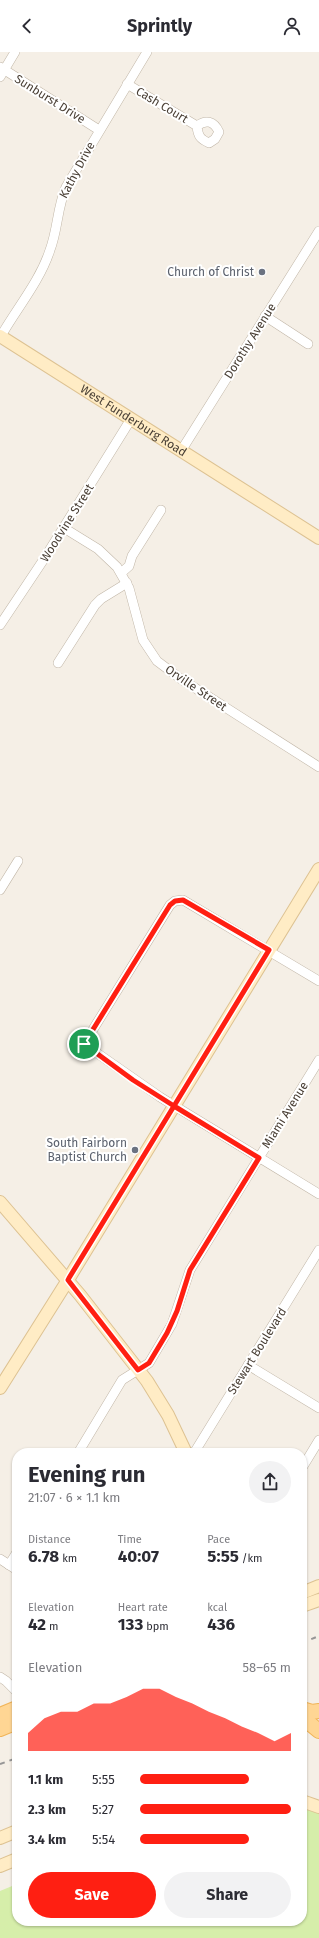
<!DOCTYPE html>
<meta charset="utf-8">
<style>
:root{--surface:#fff;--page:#f2f2f3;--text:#2b2b33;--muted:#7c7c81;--accent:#ff1f12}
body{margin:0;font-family:"Fira Sans",sans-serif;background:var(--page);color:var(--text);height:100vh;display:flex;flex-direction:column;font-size:15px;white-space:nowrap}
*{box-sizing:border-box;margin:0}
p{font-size:13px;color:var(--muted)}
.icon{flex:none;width:22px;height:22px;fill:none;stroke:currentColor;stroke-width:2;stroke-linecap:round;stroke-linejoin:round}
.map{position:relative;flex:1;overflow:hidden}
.panel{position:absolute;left:12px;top:1396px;width:295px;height:478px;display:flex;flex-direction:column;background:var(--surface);border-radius:16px;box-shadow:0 1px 3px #0004}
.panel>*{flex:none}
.pin{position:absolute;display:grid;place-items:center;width:34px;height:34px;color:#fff;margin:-17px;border:2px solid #fff;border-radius:50%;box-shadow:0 1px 4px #0007}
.round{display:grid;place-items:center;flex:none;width:42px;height:42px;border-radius:21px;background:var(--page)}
.overview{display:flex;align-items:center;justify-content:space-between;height:68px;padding:0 16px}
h1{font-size:22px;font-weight:700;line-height:30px}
.metrics{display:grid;grid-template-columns:repeat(3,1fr);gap:6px;height:68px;padding:4px 16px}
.metrics div{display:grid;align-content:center}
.metrics b{font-size:17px;font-weight:700}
.metrics small{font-size:11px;font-weight:400}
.metrics p{font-size:11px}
.chart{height:112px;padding:8px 16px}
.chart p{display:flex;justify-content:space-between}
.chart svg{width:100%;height:72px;margin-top:4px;fill:var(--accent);opacity:.7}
.primary-button{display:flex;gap:8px;margin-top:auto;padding:8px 16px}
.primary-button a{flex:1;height:46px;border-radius:24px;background:var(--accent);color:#fff;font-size:16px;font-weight:700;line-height:46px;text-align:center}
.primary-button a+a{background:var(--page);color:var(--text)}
ul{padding:0 16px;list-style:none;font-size:13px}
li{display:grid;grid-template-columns:64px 48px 1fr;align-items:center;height:30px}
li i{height:10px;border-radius:5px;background:var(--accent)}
header{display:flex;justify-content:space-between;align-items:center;height:52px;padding:0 16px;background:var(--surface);font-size:18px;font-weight:700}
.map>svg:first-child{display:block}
.green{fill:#d6eeaa}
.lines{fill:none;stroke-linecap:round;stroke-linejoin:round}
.street-casing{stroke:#c1b6a7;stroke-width:10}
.secondary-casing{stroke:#ddc292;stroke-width:14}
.primary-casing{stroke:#f1b457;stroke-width:16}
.street{stroke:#fff;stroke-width:9}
.secondary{stroke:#ffecc5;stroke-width:12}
.primary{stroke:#ffd694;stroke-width:14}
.rail{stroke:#969696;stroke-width:2;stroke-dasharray:5 5;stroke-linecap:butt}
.route-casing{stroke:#fff;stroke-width:8}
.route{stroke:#ff1f12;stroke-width:5}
.worship-dot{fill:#6b7280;stroke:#fff;stroke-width:1.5}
.labels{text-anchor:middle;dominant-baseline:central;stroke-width:4;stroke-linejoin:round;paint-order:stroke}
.street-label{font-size:12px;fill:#483e34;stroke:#fff}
.worship-label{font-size:12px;fill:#5b616d;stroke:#fff;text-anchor:end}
</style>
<header><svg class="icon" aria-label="back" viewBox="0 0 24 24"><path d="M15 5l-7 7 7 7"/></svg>Sprintly<svg class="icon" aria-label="person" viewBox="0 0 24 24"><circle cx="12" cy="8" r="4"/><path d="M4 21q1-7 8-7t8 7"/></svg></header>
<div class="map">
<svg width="319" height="1886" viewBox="0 0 319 1886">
<rect width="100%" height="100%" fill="#f5efe6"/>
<path class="green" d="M 302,1753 L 319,1759 L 319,1886 L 0,1886 L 0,1839 L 17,1832 L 17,1869 L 302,1869 Z"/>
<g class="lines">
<g class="street-casing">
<g id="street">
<path d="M 0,15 L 99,78"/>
<path d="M 0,25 L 15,0"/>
<path d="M 127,32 L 197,74 C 198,84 200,87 209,91 L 215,87 L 219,80 C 214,69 206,67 197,74"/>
<path d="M 265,264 L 308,292"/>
<path d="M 1,284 C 17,256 40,229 50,198 C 58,177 57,156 66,135 L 147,0"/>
<path d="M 181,399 L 319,179"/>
<path d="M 64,476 L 98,497 L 117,515 L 129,536 L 143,588 L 157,609 L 181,627 L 319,715"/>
<path d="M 121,521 L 129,514 L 132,504 L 161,458"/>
<path d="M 0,573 L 44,507 L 131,367"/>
<path d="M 58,611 L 95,553 L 101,547 L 127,531"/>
<path d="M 0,838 L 18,809"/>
<path d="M 319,929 L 183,848 L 175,849 L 170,853 L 84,992 L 160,1045 L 319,1142"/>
<path d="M 248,1313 L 319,1356"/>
<path d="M 78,1401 L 122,1328 L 149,1311 L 172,1272 L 190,1218 L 319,1008"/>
<path d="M 194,1401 L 319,1198"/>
<path d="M 302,1416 L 319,1388"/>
<path d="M 0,1507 L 17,1518"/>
<path d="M 9,1513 L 17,1500"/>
<path d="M 0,1625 L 6,1629 L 17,1640"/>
</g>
</g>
<g class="secondary-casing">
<g id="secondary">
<path id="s1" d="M 0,284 L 319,486"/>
<path d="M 0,1150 L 80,1243 L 147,1329 L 168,1363 L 186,1401"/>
<path d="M 0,1336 L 68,1228 L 69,1226 L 319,817"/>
<path d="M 302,1541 L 319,1534"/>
<path d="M 302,1554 L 319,1548"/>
<path d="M 302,1749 L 319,1755"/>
<path d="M 0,1786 L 17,1779"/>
<path d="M 0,1814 L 17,1807"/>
</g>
</g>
<g class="primary-casing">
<g id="primary">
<path d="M 302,1657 L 312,1660 L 319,1659"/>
<path d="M 302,1658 L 308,1670 L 319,1679"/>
<path d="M 0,1663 L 17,1656"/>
<path d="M 0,1677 L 17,1670"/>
</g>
</g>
<use href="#street" class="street"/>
<use href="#secondary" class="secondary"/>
<use href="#primary" class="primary"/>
<g class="rail">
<path d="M 302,1591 L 319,1584"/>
<path d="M 0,1712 L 17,1706"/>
</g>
</g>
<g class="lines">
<g class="route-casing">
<path id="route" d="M 84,992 L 133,1028 L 174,1054 L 69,1226 L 68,1228 L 138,1318 L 149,1311 L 167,1281 L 177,1259 L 190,1218 L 259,1106 L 174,1054 L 269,898 L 183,848 L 175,849 L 170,853 L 84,992"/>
</g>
<use href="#route" class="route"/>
</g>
<g class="worship-dot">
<circle cx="262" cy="220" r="4"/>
<circle cx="135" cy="1098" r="4"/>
</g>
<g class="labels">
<g class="street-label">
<text transform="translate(50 47) rotate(32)">Sunburst Drive</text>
<text transform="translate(162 53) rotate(31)">Cash Court</text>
<text transform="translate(77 118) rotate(-62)">Kathy Drive</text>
<text transform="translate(250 289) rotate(-58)">Dorothy Avenue</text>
<text stroke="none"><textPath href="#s1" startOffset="158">West Funderburg Road</textPath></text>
<text transform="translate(67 471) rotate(-58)">Woodvine Street</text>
<text transform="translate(196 636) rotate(34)">Orville Street</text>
<text transform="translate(285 1063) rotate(-58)">Miami Avenue</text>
<text transform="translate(257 1299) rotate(-58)">Stewart Boulevard</text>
</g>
<g class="worship-label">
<text x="254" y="220">Church of Christ</text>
<text x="127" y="1091">South Fairborn<tspan x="127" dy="14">Baptist Church</tspan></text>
</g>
</g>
</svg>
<div class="pin" style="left:84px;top:992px;background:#1e9e55"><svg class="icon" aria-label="arrive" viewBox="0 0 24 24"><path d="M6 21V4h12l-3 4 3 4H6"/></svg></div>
<section class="panel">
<div class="overview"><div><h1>Evening run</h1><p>21:07 · 6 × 1.1 km</p></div><a class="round"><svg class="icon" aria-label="share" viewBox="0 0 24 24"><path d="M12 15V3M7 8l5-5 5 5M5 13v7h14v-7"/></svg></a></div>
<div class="metrics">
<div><p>Distance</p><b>6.78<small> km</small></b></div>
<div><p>Time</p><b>40:07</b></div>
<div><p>Pace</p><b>5:55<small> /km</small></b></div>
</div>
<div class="metrics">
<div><p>Elevation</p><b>42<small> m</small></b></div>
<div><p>Heart rate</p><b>133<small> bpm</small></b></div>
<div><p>kcal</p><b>436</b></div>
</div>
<div class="chart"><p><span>Elevation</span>58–65 m</p>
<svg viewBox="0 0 160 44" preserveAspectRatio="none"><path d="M0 44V33L10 24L20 20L30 20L40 15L50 15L60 11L70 6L80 6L90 11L100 15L110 20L120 24L130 29L140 33L150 38L160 33V44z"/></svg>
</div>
<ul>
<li><b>1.1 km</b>5:55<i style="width:72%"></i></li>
<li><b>2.3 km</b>5:27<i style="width:100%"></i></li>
<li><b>3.4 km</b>5:54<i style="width:72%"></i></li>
</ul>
<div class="primary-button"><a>Save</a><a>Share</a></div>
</section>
</div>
